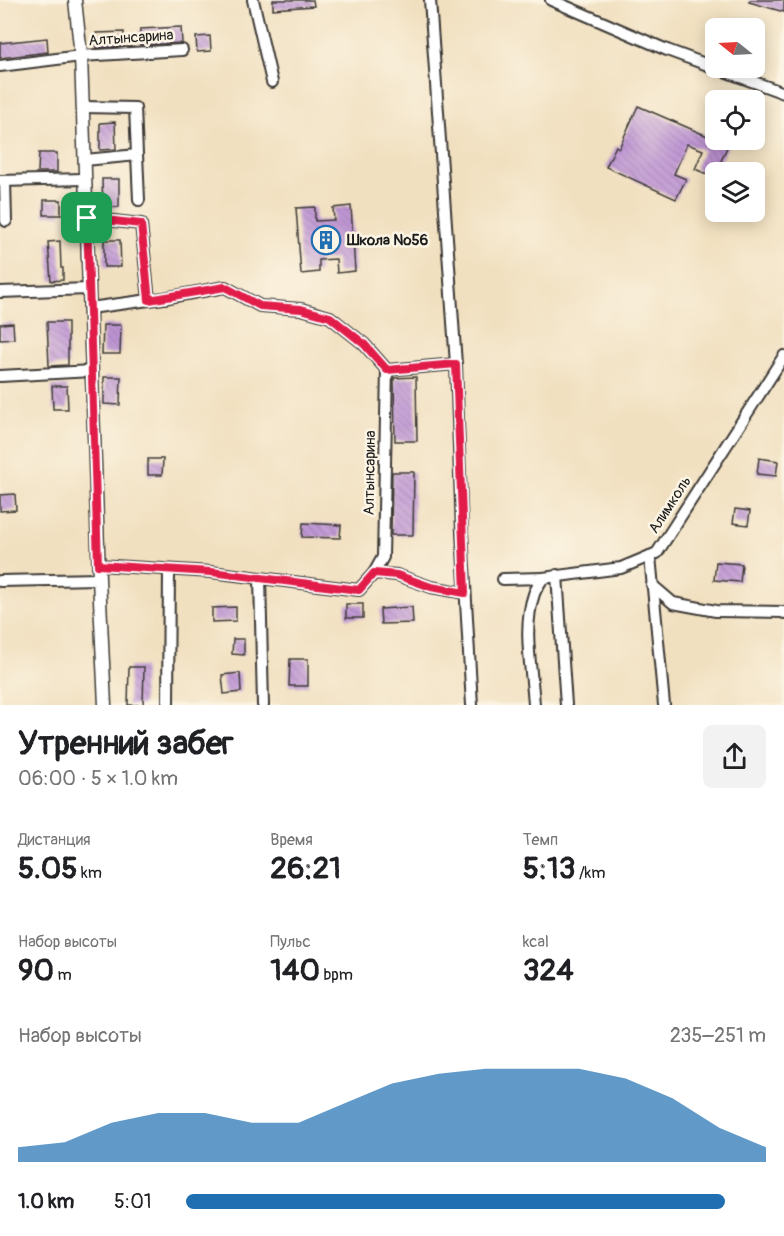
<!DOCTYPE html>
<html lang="ru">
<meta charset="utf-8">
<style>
:root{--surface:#fff;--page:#f2f2f2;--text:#202124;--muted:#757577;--accent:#1f6fb2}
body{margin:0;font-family:Pangolin,sans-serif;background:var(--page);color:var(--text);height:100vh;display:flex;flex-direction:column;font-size:22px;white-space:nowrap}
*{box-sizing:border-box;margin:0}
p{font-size:20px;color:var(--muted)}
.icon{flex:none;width:33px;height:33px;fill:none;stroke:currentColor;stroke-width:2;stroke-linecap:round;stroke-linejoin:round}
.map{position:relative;height:705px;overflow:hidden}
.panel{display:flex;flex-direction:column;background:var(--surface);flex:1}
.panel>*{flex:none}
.needle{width:39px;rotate:288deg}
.tools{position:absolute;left:705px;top:18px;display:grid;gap:12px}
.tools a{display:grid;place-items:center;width:60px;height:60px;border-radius:9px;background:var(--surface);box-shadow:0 3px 15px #0003;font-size:30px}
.pin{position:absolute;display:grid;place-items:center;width:51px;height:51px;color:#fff;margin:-26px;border-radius:12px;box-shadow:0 3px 9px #0006}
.round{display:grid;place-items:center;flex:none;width:63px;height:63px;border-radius:9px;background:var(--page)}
.head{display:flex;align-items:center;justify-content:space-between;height:102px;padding:0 18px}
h1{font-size:33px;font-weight:800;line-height:45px}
.stats{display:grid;grid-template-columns:repeat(3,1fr);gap:9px;height:102px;padding:6px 18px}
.stats div{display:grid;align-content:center}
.stats b{font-size:30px;font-weight:800}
.stats small{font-size:16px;font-weight:400}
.stats p{font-size:16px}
.chart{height:168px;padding:12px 18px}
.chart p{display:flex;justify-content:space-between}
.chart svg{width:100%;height:108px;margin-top:6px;fill:var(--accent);opacity:.7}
ul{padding:0 18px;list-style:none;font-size:20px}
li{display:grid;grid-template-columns:96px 72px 1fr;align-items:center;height:45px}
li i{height:15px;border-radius:8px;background:var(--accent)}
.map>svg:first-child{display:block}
.building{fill:url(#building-back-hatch)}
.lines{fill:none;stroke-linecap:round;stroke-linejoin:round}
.minor-casing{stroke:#3c3935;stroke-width:14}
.major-casing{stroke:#3c3935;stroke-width:15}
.minor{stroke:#fff;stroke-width:10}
.major{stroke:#fff;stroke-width:12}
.route-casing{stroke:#fff;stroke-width:12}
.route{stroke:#e11d48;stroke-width:8}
.labels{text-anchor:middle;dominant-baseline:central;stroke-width:5;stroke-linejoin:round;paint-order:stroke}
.street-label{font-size:15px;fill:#1c1c1c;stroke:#fcf5e5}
.poi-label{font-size:15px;font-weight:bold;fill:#1c1c1c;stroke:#fcf5e5;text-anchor:start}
</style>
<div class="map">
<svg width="784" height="705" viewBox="0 0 784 705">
<defs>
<pattern id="building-back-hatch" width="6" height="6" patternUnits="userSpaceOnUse" patternTransform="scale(1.5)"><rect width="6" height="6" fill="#bf95d5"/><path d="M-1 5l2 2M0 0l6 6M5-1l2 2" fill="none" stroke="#9a79ac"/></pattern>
</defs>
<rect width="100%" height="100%" fill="#fcf5e5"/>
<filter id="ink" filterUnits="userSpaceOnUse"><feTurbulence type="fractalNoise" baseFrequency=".0167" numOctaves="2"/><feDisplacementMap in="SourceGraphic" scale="12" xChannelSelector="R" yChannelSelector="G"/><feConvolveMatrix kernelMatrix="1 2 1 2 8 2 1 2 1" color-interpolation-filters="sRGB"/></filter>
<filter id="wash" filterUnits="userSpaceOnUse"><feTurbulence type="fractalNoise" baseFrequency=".008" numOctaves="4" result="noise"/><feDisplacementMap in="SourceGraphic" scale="24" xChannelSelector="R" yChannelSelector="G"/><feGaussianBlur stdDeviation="1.35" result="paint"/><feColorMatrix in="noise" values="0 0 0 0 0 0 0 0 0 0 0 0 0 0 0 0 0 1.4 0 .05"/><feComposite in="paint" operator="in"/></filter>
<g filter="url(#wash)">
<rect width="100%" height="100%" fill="#f1e0c0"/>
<g id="blocks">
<g class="building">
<path d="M 273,0 L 313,0 L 314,6 L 273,9 Z"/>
<path d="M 750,0 L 784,0 L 784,12 L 749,2 Z"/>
<path d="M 181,27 L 182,43 L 140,45 L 140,29 Z"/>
<path d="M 124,32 L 124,46 L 96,48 L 96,33 Z"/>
<path d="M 210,36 L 211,51 L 197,52 L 196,37 Z"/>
<path d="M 47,38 L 48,52 L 0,58 L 0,43 Z"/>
<path d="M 638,106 L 728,145 L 714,177 L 695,169 L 703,150 L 687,144 L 674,174 L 686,179 L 676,199 L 606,167 L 616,146 L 619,148 Z"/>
<path d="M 115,122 L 116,149 L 100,150 L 100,123 Z"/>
<path d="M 39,153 L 57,153 L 57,172 L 38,172 Z"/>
<path d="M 102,179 L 119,179 L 119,207 L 103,208 Z"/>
<rect x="44" y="200" width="17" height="15"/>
<path d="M 351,206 L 355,271 L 337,273 L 336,259 L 319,260 L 319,272 L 301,274 L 296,208 L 315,207 L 315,221 L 334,220 L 333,208 Z"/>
<path d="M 104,240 L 120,240 L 121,267 L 104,267 Z"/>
<path d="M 60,241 L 61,268 L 63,268 L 63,280 L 51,281 L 48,242 Z"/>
<path d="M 47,322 L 68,322 L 68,365 L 49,366 Z"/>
<path d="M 13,323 L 14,339 L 0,340 L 0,324 Z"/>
<path d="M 103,325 L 121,325 L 120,354 L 102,354 Z"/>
<path d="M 104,377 L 121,377 L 120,405 L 104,404 Z"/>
<path d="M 416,377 L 417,441 L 395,441 L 394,378 Z"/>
<path d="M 52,386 L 67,386 L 68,409 L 53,409 Z"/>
<path d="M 759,458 L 778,461 L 776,476 L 757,474 Z"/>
<path d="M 148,459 L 163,459 L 162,475 L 148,475 Z"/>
<path d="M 392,472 L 414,472 L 413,535 L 391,535 Z"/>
<path d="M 15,494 L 16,510 L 0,511 L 0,495 Z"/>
<path d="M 735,509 L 750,511 L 748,525 L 733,523 Z"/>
<path d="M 303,523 L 341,525 L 340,538 L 302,537 Z"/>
<path d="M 716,562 L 742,564 L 740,582 L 714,580 Z"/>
<rect x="346" y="604" width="17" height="14"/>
<path d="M 236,607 L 236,621 L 212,622 L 212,608 Z"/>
<path d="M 412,607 L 413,623 L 381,624 L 380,609 Z"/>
<path d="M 233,639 L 244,639 L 244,655 L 232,654 Z"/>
<path d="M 290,659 L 308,659 L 308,686 L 289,686 Z"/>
<path d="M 129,667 L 144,667 L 143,705 L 128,705 Z"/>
<path d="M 240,673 L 241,692 L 224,694 L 222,675 Z"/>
</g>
</g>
</g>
<g filter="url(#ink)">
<use href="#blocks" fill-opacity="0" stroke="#3c3935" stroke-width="1.5"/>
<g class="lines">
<g class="minor-casing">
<g id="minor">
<path d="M 253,0 L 272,82"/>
<path d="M 430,0 L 456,364 L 462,532 L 472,705"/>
<path d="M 551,0 L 667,50 L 784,93"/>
<path d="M 0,66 L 81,56 L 182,50"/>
<path d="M 83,107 L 135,108 L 139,200"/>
<path d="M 85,160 L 137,155"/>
<path d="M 0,181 L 85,179"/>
<path d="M 5,181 L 6,221"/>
<path d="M 87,218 L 141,224 L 149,300"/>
<path d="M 0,292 L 89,289"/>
<path d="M 90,308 L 164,298 L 225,287 L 260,306 L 301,309 L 330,317 L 364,344 L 387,370 L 383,557 L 374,573"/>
<path d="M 387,370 L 456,364"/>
<path d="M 0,376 L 92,371"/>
<path d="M 650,556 L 664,705"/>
<path d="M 98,565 L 211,572 L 359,590 L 374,573 L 397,575 L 431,587 L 465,593"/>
<path d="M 557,575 L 566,705"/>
<path d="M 260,578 L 263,705"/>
<path d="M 503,579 L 543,578"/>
<path d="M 0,581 L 99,579"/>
<path d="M 652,585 L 673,603 L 716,611 L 783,612 L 784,613"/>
<path d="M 168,705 L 169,570"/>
<path d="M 534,705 C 532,669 522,629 534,594 C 536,588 540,583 543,578 L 621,568 L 657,553 L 784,356"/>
</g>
</g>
<g class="major-casing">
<path id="major" d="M 75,0 L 81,56 L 99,579 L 105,705"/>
</g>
<use href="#minor" class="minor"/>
<use href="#major" class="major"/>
</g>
</g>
<g class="lines" filter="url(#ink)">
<g class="route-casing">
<path id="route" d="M 87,218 L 141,224 L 149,300 L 225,287 L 260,306 L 301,309 L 330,317 L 364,344 L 387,370 L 456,364 L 465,593 L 431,587 L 397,575 L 374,573 L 359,590 L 211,572 L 98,565 Z"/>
</g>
<use href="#route" class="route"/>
</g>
<defs>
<g id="building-ring" transform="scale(1.5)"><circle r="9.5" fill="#fcf5e5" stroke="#1f6fb2" stroke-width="1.5"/><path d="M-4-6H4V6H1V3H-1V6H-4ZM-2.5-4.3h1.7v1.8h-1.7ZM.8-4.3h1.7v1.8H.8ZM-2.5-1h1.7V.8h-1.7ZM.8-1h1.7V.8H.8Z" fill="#1f6fb2"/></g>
</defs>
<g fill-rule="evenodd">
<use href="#building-ring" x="326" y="240"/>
</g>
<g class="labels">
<g class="street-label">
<text transform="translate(131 38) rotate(-4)">Алтынсарина</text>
<text transform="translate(370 473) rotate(-89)">Алтынсарина</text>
<text transform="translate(670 505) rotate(-57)">Алимколь</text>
</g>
<g class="poi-label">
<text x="347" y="240">Школа №56</text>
</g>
</g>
</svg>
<div class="tools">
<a><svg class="needle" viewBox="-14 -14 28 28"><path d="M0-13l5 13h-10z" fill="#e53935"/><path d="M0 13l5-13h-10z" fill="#757577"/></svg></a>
<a><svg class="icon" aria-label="locate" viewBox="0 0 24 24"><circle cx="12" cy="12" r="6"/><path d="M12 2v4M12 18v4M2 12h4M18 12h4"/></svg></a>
<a><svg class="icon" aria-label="layers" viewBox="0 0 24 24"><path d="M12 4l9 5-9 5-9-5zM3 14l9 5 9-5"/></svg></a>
</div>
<div class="pin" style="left:87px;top:218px;background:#1e9e55"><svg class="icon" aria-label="arrive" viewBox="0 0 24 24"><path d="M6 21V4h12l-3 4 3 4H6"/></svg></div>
</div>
<section class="panel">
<div class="head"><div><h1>Утренний забег</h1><p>06:00 · 5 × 1.0 km</p></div><a class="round"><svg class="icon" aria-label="share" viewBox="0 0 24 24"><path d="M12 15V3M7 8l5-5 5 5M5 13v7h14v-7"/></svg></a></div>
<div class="stats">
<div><p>Дистанция</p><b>5.05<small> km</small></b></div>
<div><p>Время</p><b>26:21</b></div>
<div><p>Темп</p><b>5:13<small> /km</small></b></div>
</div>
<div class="stats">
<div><p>Набор высоты</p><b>90<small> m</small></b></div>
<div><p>Пульс</p><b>140<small> bpm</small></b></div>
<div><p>kcal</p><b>324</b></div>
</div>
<div class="chart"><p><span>Набор высоты</span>235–251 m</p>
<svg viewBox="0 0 160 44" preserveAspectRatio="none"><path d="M0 44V38L10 36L20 28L30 24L40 24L50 28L60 28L70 20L80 12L90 8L100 6L110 6L120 6L130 10L140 18L150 30L160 38V44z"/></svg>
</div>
<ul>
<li><b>1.0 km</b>5:01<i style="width:93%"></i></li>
</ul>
</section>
